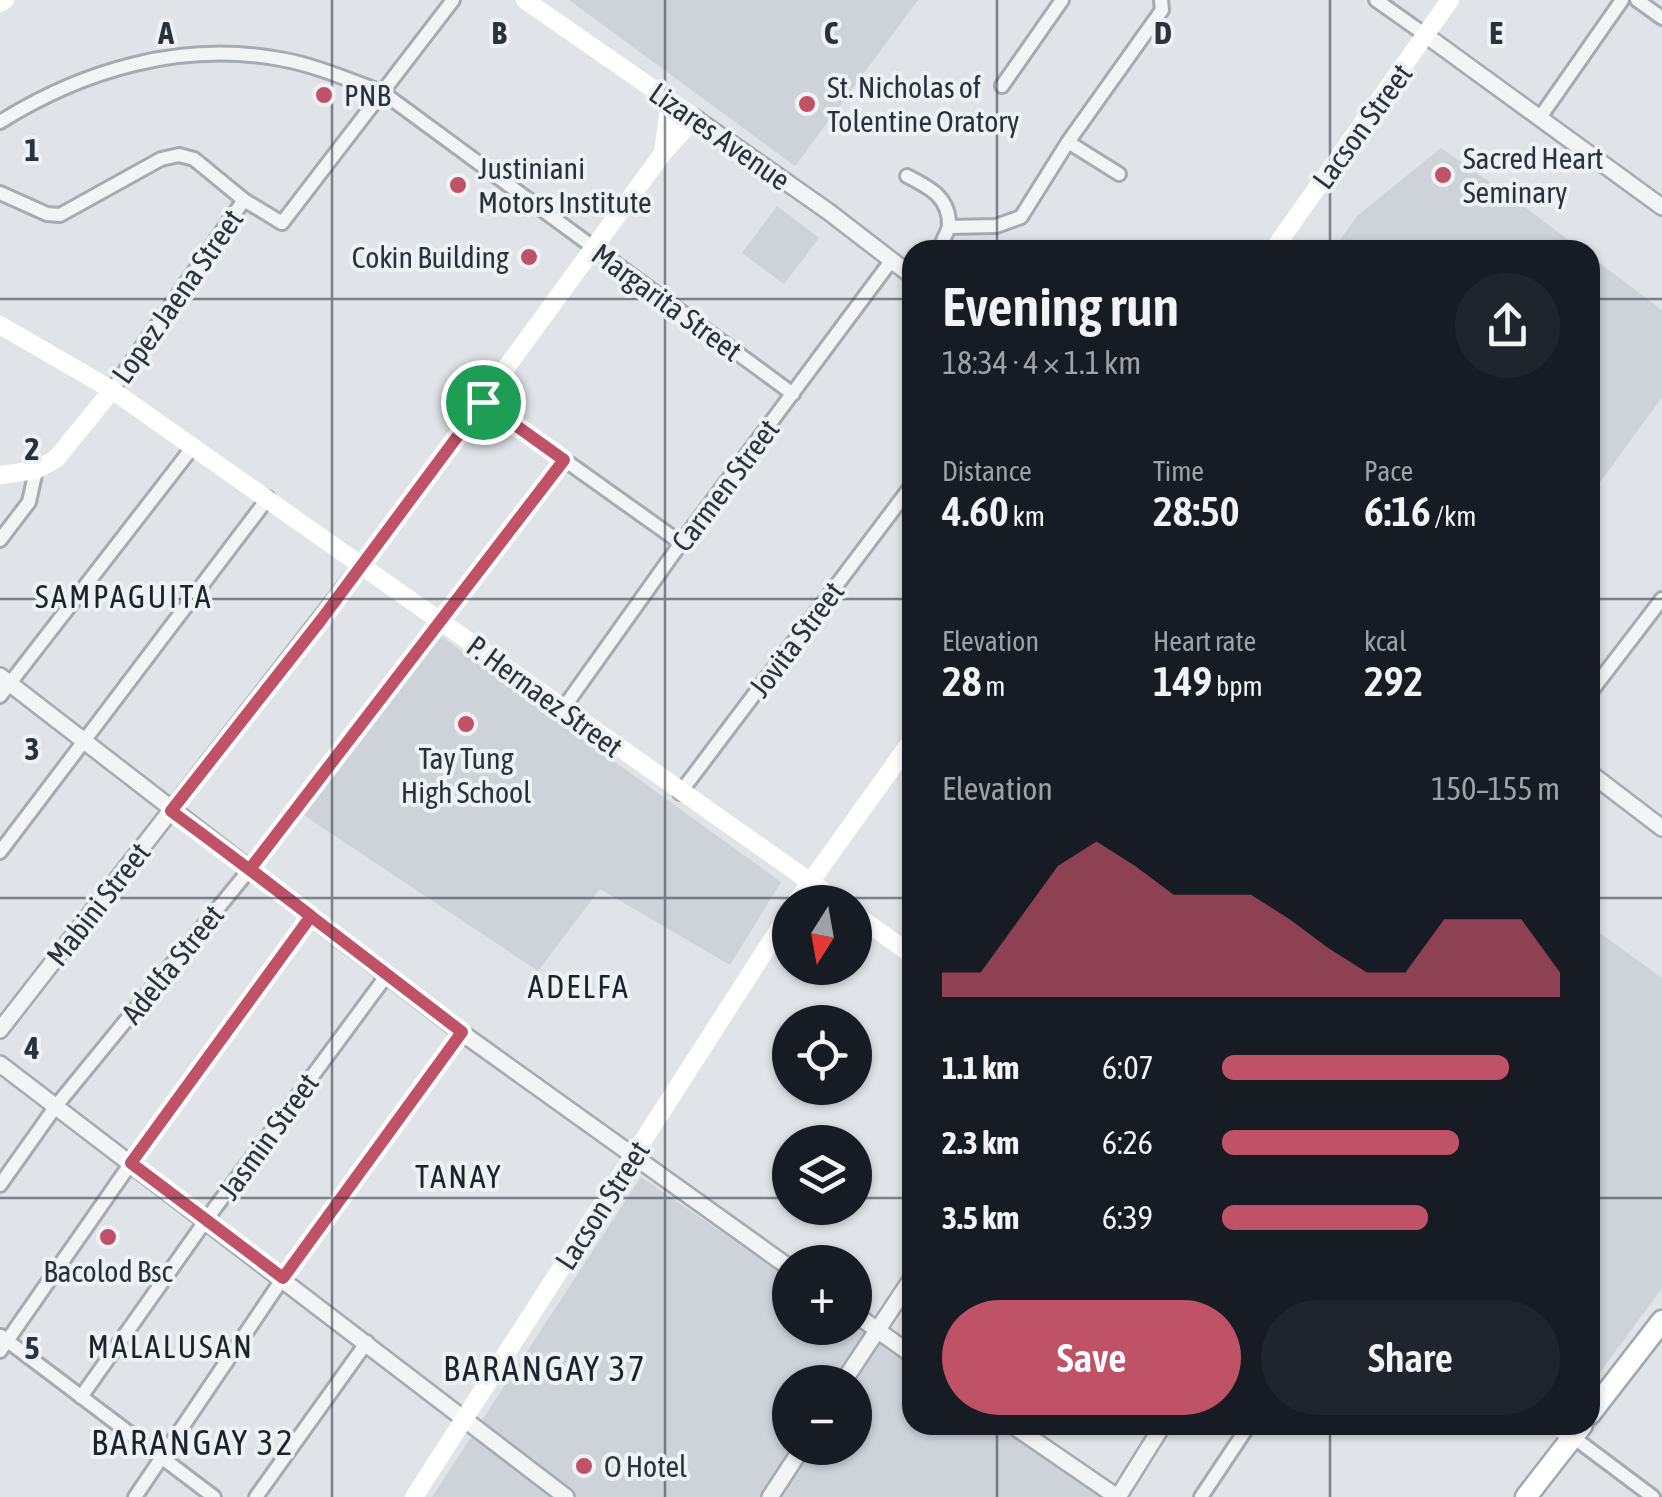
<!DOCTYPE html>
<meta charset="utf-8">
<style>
:root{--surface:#171b24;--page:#20242c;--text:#f1f3f6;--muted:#9ea1a6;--accent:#bf5267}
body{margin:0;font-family:"Asap Condensed",sans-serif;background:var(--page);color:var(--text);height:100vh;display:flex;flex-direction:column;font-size:38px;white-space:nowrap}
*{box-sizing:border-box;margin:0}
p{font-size:32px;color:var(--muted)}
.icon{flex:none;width:55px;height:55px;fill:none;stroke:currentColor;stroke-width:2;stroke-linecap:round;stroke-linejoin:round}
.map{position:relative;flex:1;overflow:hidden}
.drawer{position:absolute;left:902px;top:240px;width:698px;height:1195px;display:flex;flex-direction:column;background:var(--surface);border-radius:30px;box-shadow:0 2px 8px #0004}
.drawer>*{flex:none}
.needle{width:65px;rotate:191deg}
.fabs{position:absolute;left:772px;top:885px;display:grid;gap:20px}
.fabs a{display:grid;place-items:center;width:100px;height:100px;border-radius:50%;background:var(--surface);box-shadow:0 2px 8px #0004;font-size:50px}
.pin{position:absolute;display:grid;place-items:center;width:85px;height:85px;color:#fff;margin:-42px;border:5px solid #fff;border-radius:50%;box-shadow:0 2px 10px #0007}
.round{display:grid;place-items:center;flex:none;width:105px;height:105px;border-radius:52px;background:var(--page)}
.headline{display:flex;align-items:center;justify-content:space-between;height:170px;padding:0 40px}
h1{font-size:55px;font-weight:600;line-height:75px}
.figures{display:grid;grid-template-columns:repeat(3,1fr);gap:15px;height:170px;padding:10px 40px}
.figures div{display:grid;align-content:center}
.figures b{font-size:42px;font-weight:600}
.figures small{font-size:28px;font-weight:400}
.figures p{font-size:28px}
.chart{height:280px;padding:20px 40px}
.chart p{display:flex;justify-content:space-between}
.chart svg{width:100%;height:180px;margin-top:10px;fill:var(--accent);opacity:.7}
.button{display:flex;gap:20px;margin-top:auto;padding:20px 40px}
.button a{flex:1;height:115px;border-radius:60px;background:var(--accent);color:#fff;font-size:40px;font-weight:600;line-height:115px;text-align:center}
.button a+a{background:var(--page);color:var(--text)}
ul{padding:0 40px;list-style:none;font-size:32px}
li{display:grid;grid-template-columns:160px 120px 1fr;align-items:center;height:75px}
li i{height:25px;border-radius:12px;background:var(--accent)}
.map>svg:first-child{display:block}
.built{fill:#ced2d9;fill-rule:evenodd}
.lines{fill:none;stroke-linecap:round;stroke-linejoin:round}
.minor-casing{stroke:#a6aab1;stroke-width:18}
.tertiary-casing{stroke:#a6aab1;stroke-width:20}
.primary-casing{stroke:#a0a8b1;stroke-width:25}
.minor{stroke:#f2f4f6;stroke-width:12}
.tertiary{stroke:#f2f4f6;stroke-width:15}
.secondary{stroke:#fff;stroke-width:18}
.primary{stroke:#fff;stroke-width:20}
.route-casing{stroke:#fff;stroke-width:20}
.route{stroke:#bf5267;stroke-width:12}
.grid{fill:none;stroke:#2a323d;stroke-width:2.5;stroke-opacity:0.55}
.poi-dot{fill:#bf5267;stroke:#eff2f5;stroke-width:4}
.labels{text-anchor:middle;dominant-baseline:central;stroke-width:8;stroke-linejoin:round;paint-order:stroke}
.poi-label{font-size:30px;fill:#2a323d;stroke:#eff2f5;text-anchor:start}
.street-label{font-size:30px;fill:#2a323d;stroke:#eff2f5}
.neighbourhood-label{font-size:32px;letter-spacing:2.5px;fill:#1c232d;stroke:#eff2f5}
.quarter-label{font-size:35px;letter-spacing:2.5px;fill:#1c232d;stroke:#eff2f5}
.grid-label{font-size:32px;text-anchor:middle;font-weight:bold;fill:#2a323d;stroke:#eff2f5;stroke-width:8;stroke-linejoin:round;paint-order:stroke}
</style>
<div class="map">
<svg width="1662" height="1497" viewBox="0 0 1662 1497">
<rect width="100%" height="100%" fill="#e0e3e7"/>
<g class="built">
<path d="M 569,0 L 918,0 L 795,166 Z"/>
<path d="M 1441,148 L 1518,202 L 1582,250 L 1333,250 L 1357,216 Z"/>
<path d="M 777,206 L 819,238 L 784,284 L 742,253 Z"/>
<path d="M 1590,256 L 1662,310 L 1662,397 L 1590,496 Z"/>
<path d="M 438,634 L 781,882 L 730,965 L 600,889 L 538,971 L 302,814 Z"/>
<path d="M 1590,926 L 1662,978 L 1662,1288 L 1590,1386 Z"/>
<path d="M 641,1177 L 790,1279 L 790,1328 L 855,1328 L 855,1324 L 912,1363 L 912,1425 L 1002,1425 L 1107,1497 L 432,1497 ZM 790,1382 L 855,1382 L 855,1448 L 790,1448 Z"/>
</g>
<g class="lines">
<g class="minor-casing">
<g id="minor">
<path d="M 1376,0 L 1427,36"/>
<path d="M 1637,0 L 1662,18"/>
<path d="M 1002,86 L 1062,0"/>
<path d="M 1541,116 L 1622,0"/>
<path d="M 0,122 C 83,70 181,41 280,59 C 315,65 349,80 382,92 L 793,394"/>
<path d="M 1068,142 L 1119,174"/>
<path d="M 907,176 C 931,188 950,198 949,227"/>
<path d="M 0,193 L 47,214 L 60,215 L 161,159 L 179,155 L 194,159 L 244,200 L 282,223 L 453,0"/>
<path d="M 939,250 L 949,227 L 996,226 L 1021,217 L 1068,142 L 1162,10 L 1161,0"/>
<path d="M 112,390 L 244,200"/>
<path d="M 483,402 L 681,543"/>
<path d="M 0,540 L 29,502 L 36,470"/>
<path d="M 1590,693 L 1662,599"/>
<path d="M 0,696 L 192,448"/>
<path d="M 562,710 L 681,543 L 891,261"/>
<path d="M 680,793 L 912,485"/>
<path d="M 0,852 L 268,498"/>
<path d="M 0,1185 L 56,1106 L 250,869 L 564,460"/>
<path d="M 1,1336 L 214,1497"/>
<path d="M 0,1351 L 131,1163 L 311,916"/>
<path d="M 81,1397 L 206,1220 L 387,975"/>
<path d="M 1573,1437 L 1653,1497"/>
<path d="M 135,1497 L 283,1278 L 462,1033"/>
<path d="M 256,1497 L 367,1342"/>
<path d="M 1201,1497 L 1249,1425"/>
</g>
</g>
<g class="tertiary-casing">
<g id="tertiary">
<path d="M 1427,36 L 1662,207"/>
<path d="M 695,118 L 829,212 L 912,276"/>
<path d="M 0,676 L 462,1033 L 790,1268"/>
<path d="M 1590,773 L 1662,828"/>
<path d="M 0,1030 L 362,565"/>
<path d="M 0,1064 L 566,1497"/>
<path d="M 855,1314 L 912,1355"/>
<path d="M 843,1382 L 912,1278"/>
<path d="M 1012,1425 L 1117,1497"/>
<path d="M 770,1497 L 802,1448"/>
<path d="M 1118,1497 L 1163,1425"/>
</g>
</g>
<g class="primary-casing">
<g id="primary">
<path d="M 1590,1414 L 1662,1321"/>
<path d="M 1526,1497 L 1582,1425"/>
</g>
</g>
<use href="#minor" class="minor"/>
<use href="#tertiary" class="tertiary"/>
<g class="secondary">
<path d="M 0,3 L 5,0"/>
<path d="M 663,152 L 670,101"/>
<path d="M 1273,250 L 1450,0"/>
<path d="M 0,325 L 112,390 L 839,902"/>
<path d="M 0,475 L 36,470 L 56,459 L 112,390"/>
<path d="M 362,565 L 663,153 L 695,118 L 525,0"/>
<path d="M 796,902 L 912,740"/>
<path d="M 855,914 L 912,955"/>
<path d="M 1556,1425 L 1573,1437"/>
<path d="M 414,1497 L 790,912"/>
</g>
<use href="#primary" class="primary"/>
</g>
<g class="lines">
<g class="route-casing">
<path id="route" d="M 483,402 L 321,620 L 171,811 C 269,883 365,958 462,1032 L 283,1278 L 131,1163 L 311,916 L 250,869 L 564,460 L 483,402"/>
</g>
<use href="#route" class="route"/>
</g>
<path class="grid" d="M 332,0 L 332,1497M 665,0 L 665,1497M 997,0 L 997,250M 1330,0 L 1330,250M 0,299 L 912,299M 1590,299 L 1662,299M 0,599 L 912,599M 1590,599 L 1662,599M 0,898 L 912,898M 1590,898 L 1662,898M 0,1198 L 790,1198M 855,1198 L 912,1198M 1590,1198 L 1662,1198M 997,1425 L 997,1497M 1330,1425 L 1330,1497"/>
<g class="poi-dot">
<circle cx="324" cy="95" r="10"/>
<circle cx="807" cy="104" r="10"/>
<circle cx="1443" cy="175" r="10"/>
<circle cx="458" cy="185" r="10"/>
<circle cx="529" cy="257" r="10"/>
<circle cx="466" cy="724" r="10"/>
<circle cx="108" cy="1237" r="10"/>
<circle cx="584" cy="1466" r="10"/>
</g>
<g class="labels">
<g class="poi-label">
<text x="827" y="87">St. Nicholas of<tspan x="827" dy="34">Tolentine Oratory</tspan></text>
<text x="344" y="95">PNB</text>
<text x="1463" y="158">Sacred Heart<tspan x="1463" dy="34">Seminary</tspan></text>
<text x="478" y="168">Justiniani<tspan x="478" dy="34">Motors Institute</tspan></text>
<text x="509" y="257" text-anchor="end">Cokin Building</text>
<text x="466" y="758" text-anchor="middle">Tay Tung<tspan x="466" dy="34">High School</tspan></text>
<text x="108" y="1271" text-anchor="middle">Bacolod Bsc</text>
<text x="604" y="1466">O Hotel</text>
</g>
<g class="street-label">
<text transform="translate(1362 126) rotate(-54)">Lacson Street</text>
<text transform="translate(720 136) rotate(35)">Lizares Avenue</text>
<text transform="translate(177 296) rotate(-55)">Lopez Jaena Street</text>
<text transform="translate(667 302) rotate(36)">Margarita Street</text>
<text transform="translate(725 485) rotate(-53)">Carmen Street</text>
<text transform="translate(796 639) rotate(-53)">Jovita Street</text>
<text transform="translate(545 696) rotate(36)">P. Hernaez Street</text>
<text transform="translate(98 904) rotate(-52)">Mabini Street</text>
<text transform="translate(172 964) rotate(-51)">Adelfa Street</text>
<text transform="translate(268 1136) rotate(-54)">Jasmin Street</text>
<text transform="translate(602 1205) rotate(-57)">Lacson Street</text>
</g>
<g class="neighbourhood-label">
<text x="124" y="596">SAMPAGUITA</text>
<text x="579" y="986">ADELFA</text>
<text x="459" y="1176">TANAY</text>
<text x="171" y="1346">MALALUSAN</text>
</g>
<g class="quarter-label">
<text x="545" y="1368">BARANGAY 37</text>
<text x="193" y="1442">BARANGAY 32</text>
</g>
</g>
<g class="grid-label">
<text x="166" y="44">A</text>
<text x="499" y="44">B</text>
<text x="831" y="44">C</text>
<text x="1163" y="44">D</text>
<text x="1496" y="44">E</text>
<text x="32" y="161">1</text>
<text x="32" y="460">2</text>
<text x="32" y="760">3</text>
<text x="32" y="1059">4</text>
<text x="32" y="1359">5</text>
</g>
</svg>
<div class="fabs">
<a><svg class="needle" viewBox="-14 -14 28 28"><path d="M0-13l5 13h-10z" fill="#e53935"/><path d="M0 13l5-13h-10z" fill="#9ea1a6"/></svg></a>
<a><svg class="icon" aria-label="locate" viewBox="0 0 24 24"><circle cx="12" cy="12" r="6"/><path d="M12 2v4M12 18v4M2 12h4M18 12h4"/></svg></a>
<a><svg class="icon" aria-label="layers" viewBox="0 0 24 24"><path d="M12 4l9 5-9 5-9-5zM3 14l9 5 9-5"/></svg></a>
<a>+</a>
<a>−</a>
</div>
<div class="pin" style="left:483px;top:402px;background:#1e9e55"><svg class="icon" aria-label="arrive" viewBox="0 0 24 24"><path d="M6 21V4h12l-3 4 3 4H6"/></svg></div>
<section class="drawer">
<div class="headline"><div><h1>Evening run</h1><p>18:34 · 4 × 1.1 km</p></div><a class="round"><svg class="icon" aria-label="share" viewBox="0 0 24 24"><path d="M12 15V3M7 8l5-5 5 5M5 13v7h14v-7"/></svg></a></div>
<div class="figures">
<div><p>Distance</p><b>4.60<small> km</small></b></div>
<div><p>Time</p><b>28:50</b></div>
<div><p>Pace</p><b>6:16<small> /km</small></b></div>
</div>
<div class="figures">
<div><p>Elevation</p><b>28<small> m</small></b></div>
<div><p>Heart rate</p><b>149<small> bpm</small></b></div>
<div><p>kcal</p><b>292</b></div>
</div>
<div class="chart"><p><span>Elevation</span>150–155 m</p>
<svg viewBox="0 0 160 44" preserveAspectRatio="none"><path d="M0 44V38L10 38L20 25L30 12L40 6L50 12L60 19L70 19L80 19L90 25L100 32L110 38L120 38L130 25L140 25L150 25L160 38V44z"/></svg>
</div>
<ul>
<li><b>1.1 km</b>6:07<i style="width:85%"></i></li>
<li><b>2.3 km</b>6:26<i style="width:70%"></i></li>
<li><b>3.5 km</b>6:39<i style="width:61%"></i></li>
</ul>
<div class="button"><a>Save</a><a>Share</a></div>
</section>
</div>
